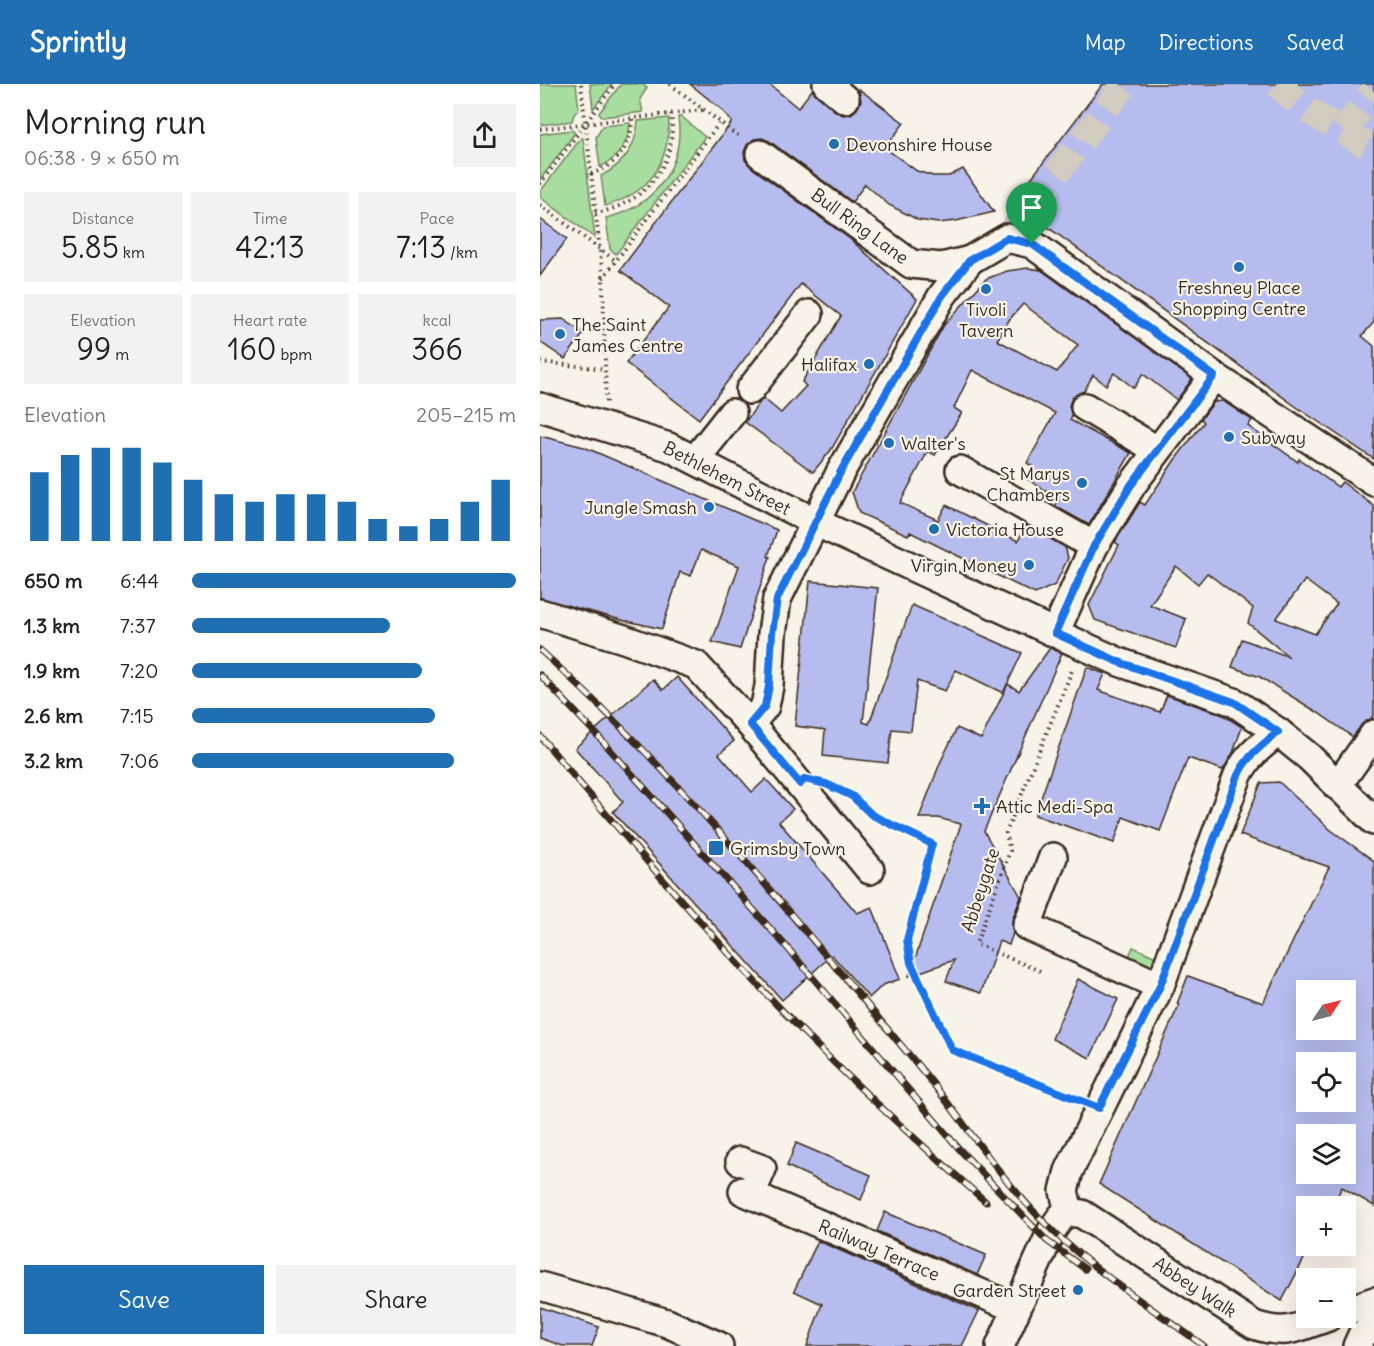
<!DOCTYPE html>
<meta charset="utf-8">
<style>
:root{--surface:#fff;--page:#f2f2f2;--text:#222;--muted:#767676;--accent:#1f6fb2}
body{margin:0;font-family:Delius,sans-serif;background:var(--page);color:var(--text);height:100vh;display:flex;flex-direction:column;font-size:22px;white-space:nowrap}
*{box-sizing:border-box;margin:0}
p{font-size:20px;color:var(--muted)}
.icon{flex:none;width:33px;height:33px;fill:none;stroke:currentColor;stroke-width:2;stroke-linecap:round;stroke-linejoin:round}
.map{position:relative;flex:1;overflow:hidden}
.details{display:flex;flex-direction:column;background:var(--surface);width:540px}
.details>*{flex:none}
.needle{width:39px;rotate:55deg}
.tools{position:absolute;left:756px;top:896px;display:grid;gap:12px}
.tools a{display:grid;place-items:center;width:60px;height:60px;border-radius:0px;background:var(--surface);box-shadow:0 6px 24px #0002;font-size:30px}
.pin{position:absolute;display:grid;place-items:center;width:51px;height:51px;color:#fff;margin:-62px -26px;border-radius:50% 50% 50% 0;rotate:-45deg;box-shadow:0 0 6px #0007}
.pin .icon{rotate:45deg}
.round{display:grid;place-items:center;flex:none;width:63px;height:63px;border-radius:0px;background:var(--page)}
.summary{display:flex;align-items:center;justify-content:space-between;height:102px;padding:0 24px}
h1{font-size:33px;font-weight:600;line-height:45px}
.metrics{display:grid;grid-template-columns:repeat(3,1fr);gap:9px;height:102px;padding:6px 24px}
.metrics div{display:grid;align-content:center;border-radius:0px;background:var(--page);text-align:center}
.metrics b{font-size:30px;font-weight:600}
.metrics small{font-size:16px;font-weight:400}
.metrics p{font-size:16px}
.chart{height:168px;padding:12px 24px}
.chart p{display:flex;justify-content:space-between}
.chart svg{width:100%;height:108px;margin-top:6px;stroke:var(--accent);stroke-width:6}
.cta{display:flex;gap:12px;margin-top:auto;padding:12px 24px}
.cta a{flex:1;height:69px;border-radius:0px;background:var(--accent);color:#fff;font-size:24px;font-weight:600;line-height:69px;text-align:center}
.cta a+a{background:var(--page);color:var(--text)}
ul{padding:0 24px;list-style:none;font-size:20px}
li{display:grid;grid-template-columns:96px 72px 1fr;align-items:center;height:45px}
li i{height:15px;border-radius:8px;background:var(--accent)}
header{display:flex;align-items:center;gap:36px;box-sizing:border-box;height:84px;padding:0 30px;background:var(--accent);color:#fff}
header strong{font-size:28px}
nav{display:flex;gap:33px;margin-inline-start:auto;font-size:21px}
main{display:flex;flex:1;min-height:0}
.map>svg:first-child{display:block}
.green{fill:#a8dda0;stroke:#72845f;stroke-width:1.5}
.building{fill:#b6bced;stroke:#3b2a1e;stroke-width:1.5;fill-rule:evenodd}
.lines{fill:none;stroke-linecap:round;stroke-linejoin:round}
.minor-tunnel{stroke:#d1cbc0;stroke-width:27;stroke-dasharray:27 14;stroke-linecap:butt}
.minor-casing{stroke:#3b2a1e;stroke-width:32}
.path{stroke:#3b2a1e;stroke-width:4;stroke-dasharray:1.5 4.5;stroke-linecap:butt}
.minor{stroke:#f7f3e8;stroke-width:27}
.rail-casing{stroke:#3b2a1e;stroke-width:7}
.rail{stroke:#f7f3e8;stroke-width:4.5;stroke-dasharray:14;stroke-linecap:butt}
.route-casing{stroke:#fff;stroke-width:12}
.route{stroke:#1a73e8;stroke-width:8}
.poi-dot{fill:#1f6fb2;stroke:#f7f3e8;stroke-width:2}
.labels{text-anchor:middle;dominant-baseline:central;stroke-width:4.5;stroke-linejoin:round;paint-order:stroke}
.poi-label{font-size:18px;fill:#3b2a1e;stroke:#f7f3e8;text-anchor:start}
.street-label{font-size:18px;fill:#3b2a1e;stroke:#f7f3e8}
</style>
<header>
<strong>Sprintly</strong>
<nav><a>Map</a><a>Directions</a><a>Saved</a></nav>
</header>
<main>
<section class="details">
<div class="summary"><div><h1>Morning run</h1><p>06:38 · 9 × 650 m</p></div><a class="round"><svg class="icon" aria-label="share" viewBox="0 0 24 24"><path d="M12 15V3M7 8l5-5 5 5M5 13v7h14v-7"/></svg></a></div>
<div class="metrics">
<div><p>Distance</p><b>5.85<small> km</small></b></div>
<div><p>Time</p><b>42:13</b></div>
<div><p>Pace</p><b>7:13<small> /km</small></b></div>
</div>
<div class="metrics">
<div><p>Elevation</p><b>99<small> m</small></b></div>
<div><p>Heart rate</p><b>160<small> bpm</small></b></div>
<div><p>kcal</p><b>366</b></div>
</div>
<div class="chart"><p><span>Elevation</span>205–215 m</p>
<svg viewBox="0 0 160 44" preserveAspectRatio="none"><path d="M5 44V16M15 44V9M25 44V6M35 44V6M45 44V12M55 44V19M65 44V25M75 44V28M85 44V25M95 44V25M105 44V28M115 44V35M125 44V38M135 44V35M145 44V28M155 44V19"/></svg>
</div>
<ul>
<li><b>650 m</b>6:44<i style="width:100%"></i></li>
<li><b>1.3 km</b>7:37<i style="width:61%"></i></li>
<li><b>1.9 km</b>7:20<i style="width:71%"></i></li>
<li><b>2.6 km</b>7:15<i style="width:75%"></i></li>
<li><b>3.2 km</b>7:06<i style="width:81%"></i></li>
</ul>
<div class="cta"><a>Save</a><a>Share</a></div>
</section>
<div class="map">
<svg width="834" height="1262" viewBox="0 0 834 1262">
<rect width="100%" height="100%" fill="#f7f3e8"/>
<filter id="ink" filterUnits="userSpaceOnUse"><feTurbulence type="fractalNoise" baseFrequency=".0167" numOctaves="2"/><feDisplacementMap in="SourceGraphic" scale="12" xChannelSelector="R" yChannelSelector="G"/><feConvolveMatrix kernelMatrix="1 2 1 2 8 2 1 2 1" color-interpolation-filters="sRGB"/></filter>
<g filter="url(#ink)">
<g class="green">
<path d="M 0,0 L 36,0 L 39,26 L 34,30 L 32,37 L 0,41 Z"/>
<path d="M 50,0 L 72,0 L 53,25 Z"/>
<path d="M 81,0 L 102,0 L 107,4 L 100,15 L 103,28 L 62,33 L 59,29 Z"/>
<path d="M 141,32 L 165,53 L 76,170 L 70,165 L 66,134 C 114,123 145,82 138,33 Z"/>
<path d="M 129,34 C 129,80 110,109 65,122 L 61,92 C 84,80 96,63 98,37 Z"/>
<path d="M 90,39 C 89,58 78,75 60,83 L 56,53 L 63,42 Z"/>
<path d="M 32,46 L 35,49 L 0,96 L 0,50 Z"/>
<path d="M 41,54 L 43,54 L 55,154 L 0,113 L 0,108 Z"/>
<path d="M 593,863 L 616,873 L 612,882 L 608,883 L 586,879 Z"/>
</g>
<g class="building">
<path d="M 150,0 L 229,0 L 258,24 L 272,6 L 295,27 L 303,31 L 311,30 L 317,25 L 321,17 L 319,5 L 364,39 L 345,64 L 377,87 L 393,92 L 409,92 L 423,85 L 454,128 L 416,137 L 398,139 L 378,136 L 349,121 L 325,100 L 312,118 L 229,57 L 222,54 L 214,55 L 207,61 L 204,68 L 205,76 L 211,83 L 310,155 L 377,215 L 291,366 L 273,388 L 205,338 L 223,314 L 241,329 L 266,302 L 262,298 L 301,232 L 261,200 L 159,335 L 86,279 L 129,223 L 80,186 L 192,38 L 181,25 Z"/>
<path d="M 563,0 L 834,0 L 834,238 L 822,252 L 834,262 L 834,375 L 758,324 L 473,118 Z"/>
<path d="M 0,135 L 27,155 L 0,192 Z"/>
<path d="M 488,184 L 501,186 L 652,295 L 637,316 L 603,290 L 594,304 L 574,289 L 566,301 L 553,291 L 544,307 L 537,310 L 532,314 L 529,322 L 532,332 L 530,336 L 591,369 L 549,441 L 515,422 L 519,416 L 486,394 L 493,383 L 487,379 L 515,329 L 432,286 L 414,324 L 422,329 L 395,371 L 388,367 L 360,419 L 398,436 L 406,421 L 478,457 L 486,441 L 525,463 L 528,474 L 515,501 L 495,510 L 370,448 L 368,451 L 319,429 L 312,408 L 404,241 L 446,195 L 467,187 ZM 483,220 L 538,261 L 517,288 L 457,256 L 469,236 Z"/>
<path d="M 23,235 L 44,249 L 25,275 L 0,258 L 0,236 Z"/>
<path d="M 683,317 L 712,336 L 708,342 L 758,378 L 759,375 L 798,403 L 802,398 L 834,422 L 834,630 L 831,635 L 822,640 L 813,653 L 777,628 L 720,593 L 692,583 L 702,555 L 749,573 L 708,539 L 713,524 L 667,489 L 658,500 L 636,482 L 610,521 L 646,535 L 636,564 L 555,536 L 549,521 L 579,461 L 575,458 L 600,418 L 605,421 L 634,377 L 664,338 L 661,335 L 674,318 ZM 765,496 L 797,520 L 775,550 L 736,535 Z"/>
<path d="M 0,352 L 44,363 L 237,446 L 228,472 L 230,473 L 200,565 L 172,558 L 199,482 L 161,466 L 151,492 L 140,488 L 122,545 L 87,537 L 89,538 L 0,514 Z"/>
<path d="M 270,497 L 338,504 L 323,638 L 329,640 L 372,521 L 482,569 L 463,609 L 416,586 L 405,607 L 377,597 L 371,647 L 352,645 L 348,679 L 283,672 L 285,646 L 255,642 Z"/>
<path d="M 510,564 L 522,569 L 444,747 L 481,813 L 472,836 L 473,849 L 469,861 L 459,857 L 441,909 L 406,897 L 414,876 L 369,892 L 421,740 L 398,734 L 379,734 L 400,679 L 417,644 L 441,655 L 468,600 L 479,607 Z"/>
<path d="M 547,583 L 565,590 L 558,606 L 620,628 L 627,611 L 683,631 L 702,643 L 693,669 L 683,686 L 648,674 L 620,747 L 583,733 L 574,759 L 495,731 Z"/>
<path d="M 137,593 L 194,657 L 179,670 L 212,708 L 226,695 L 253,725 L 239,738 L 317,829 L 332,823 L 360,895 L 343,901 L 329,914 L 292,871 L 242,916 L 73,728 L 83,718 L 35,664 L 113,595 L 123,606 Z"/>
<path d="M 739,698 L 791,746 L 834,777 L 834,1122 L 802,1103 L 792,1122 L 766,1122 L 766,1171 L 742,1217 L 559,1100 L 639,921 L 637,920 L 648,892 L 723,919 L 789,783 L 700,751 L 721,699 ZM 766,906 L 806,906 L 806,945 L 766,945 ZM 766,978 L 806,978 L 806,1017 L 766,1017 ZM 766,1050 L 806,1050 L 806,1089 L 766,1089 Z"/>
<path d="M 538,895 L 578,915 L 550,974 L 512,955 Z"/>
<path d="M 256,1059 L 331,1091 L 321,1116 L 247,1082 Z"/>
<path d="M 345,1128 L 446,1171 L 437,1191 L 337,1147 Z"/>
<path d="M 278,1157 L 439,1227 L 422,1262 L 267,1262 L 282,1220 L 254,1207 Z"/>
<path d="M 0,1223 L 59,1243 L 52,1262 L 23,1262 L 0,1254 Z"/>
</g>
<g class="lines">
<g class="minor-tunnel">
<path d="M 737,0 L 767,26 L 834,66"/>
<path d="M 803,47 L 834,7"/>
<path d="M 467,154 L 585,0"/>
</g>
<g class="minor-casing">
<g id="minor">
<path d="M 287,0 L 305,15"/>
<path d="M 220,70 L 371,180 L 401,183 L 430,176 L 467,154 L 492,160 L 674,292 L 834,398"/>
<path d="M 210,306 L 269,230"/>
<path d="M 0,323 L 129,363 L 275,438 L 515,549 L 579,578 L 694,618 L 738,648 L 769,673 L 834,737"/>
<path d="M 545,323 L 617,366"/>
<path d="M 155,376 L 192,329"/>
<path d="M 420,386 L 554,462"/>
<path d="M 0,529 L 84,555 L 156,581 L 210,640 L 330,786"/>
<path d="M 515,549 L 554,462 L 592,401 L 674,292"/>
<path d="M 210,640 L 225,622 L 229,602 L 232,550 L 237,515 L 301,387 L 402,212 L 430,176"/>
<path d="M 797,702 L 834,650"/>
<path d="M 513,773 L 487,842 L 620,902"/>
<path d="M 200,1077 L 222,1085 L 211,1110"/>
<path d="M 203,1107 L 475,1224"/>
<path d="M 529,1128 L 542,1130 L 714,1241 C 747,1252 756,1244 788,1233"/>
<path d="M 0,1202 L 127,1239 L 179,1262"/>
<path d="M 806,1227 L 834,1217"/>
<path d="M 460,1262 L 512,1146 L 521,1133 L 529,1128 L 524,1107 L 529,1087 L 620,902 L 698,691 C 707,672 722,661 738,648"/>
<path d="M 817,1262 L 822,1251 L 834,1242"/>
</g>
</g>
<g class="path">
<path d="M 41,0 L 63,194 L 66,319"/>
<path d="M 130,0 L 201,54"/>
<path d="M 0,45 L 163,26"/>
<path d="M 51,90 C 77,81 92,62 92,34"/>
<path d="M 0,100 L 75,0"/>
<path d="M 0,121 L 76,177"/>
<path d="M 55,129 C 103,122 139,79 131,30"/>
<path d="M 63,194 L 180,38"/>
<path d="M 0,278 L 65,285"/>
<path d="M 299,706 L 312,712 L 331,731 L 392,760 L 367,856 L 371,879 L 412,966 L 538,1016"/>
<path d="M 500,887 L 436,860 L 470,767 L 466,749 L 533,584"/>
</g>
<use href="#minor" class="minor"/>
<g class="rail-casing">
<g id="rail">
<path d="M 0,566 C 138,690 257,837 376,979 C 423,1034 460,1097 514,1148 C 560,1191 613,1225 664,1262"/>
<path d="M 0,591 L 58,652 L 244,860 L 421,1067 L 507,1157 L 545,1185"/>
<path d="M 0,652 C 67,732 135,811 206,888 C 281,970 363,1045 446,1118"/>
</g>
</g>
<use href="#rail" class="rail"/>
</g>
</g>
<g class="lines" filter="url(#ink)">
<g class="route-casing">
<path id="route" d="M 467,154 L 492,160 L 674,292 L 591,401 L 554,462 L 515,549 L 579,578 L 694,618 L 738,648 C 722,661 707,672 698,691 L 620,902 L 559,1024 L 412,966 L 371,879 L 367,856 L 392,760 L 332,731 L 312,712 L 286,700 L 265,695 L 260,700 L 210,640 L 225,622 L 229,602 L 232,550 L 237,515 L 301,387 L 402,212 L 430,176 Z"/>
</g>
<use href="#route" class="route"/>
</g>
<g class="poi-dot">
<circle cx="294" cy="60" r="6"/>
<circle cx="699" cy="183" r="6"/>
<circle cx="446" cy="205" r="6"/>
<circle cx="20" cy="250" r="6"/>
<circle cx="329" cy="280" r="6"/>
<circle cx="689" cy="353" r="6"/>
<circle cx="349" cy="359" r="6"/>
<circle cx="542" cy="399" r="6"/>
<circle cx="169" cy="423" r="6"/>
<circle cx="394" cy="445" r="6"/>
<circle cx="489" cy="481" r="6"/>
<path d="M439 713h6v6h6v6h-6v6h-6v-6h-6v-6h6z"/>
<rect x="168" y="756" width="16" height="16" rx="3"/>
<circle cx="538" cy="1206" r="6"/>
</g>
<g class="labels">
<g class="poi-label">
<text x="306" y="60">Devonshire House</text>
<text x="699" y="203" text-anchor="middle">Freshney Place<tspan x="699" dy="21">Shopping Centre</tspan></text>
<text x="446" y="225" text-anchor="middle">Tivoli<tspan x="446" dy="21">Tavern</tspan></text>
<text x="32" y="240">The Saint<tspan x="32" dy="21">James Centre</tspan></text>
<text x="317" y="280" text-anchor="end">Halifax</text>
<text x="701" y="353">Subway</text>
<text x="361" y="359">Walter's</text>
<text x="530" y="389" text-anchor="end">St Marys<tspan x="530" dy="21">Chambers</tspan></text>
<text x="157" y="423" text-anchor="end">Jungle Smash</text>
<text x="406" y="445">Victoria House</text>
<text x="477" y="481" text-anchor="end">Virgin Money</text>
<text x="456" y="722">Attic Medi-Spa</text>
<text x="190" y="764">Grimsby Town</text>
<text x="526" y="1206" text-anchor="end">Garden Street</text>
</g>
<g class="street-label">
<text transform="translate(320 142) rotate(36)">Bull Ring Lane</text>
<text transform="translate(187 394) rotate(27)">Bethlehem Street</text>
<text transform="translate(440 806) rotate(-72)">Abbeygate</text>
<text transform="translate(339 1166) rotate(23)">Railway Terrace</text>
<text transform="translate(655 1203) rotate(33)">Abbey Walk</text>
</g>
</g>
</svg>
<div class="tools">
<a><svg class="needle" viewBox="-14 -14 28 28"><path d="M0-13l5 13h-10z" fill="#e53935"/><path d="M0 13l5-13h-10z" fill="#767676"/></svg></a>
<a><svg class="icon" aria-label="locate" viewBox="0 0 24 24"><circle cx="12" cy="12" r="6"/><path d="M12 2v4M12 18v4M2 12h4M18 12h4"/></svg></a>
<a><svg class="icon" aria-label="layers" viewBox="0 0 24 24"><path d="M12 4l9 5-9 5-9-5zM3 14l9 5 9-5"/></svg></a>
<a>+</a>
<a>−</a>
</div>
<div class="pin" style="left:492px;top:160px;background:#1e9e55"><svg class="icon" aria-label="arrive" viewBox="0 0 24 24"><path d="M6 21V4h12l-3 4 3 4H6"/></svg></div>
</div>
</main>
